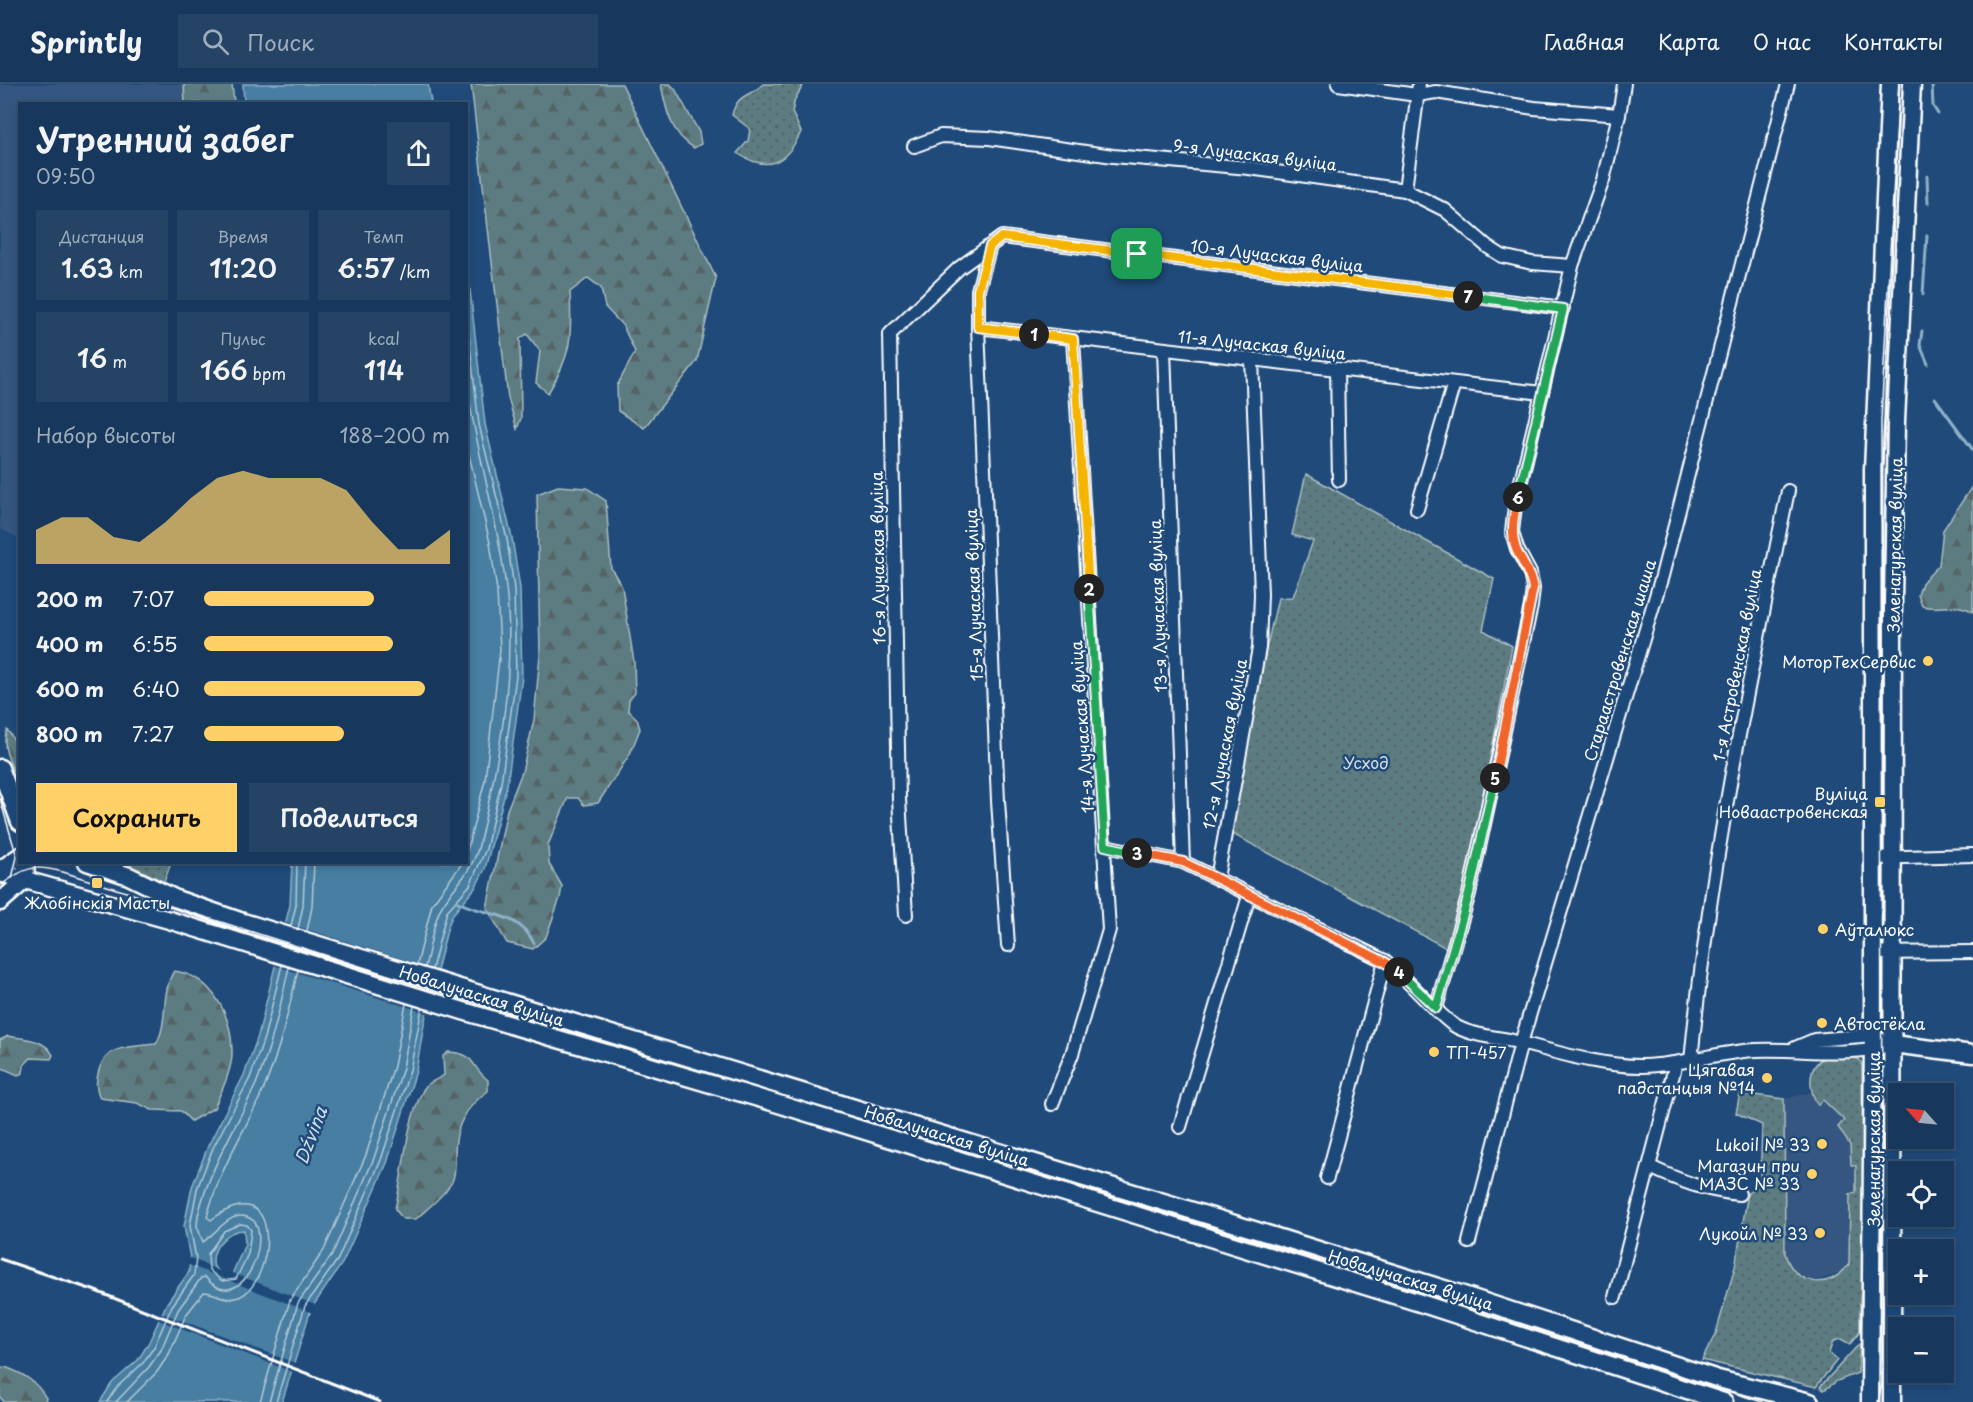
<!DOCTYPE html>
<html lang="ru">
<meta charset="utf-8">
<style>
:root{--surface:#17385c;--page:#244365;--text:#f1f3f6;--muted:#9eacbb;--line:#365272;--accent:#ffd166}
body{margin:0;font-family:"Playpen Sans",sans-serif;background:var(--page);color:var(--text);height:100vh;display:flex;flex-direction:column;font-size:22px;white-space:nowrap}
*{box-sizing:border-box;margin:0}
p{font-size:20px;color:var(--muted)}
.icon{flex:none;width:33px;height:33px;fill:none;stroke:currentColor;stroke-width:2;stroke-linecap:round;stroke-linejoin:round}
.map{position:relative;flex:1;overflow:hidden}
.details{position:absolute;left:18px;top:18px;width:450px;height:762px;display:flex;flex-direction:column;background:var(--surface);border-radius:0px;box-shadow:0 3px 9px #0003,0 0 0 2px var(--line)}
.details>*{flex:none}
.needle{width:39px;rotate:297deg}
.controls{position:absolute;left:1888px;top:999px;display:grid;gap:12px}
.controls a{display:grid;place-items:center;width:66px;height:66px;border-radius:0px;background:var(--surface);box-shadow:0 3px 9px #0003,0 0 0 2px var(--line);font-size:30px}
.pin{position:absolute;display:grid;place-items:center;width:51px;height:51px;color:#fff;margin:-26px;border-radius:12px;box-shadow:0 3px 9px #0006}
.km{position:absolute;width:30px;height:30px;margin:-15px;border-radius:50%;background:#222;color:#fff;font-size:16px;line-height:30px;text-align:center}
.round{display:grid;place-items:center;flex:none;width:63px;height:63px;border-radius:0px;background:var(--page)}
.head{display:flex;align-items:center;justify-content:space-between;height:102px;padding:0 18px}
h1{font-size:33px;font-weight:600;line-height:45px}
.figures{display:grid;grid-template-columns:repeat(3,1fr);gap:9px;height:102px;padding:6px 18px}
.figures div{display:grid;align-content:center;border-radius:0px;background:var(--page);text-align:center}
.figures b{font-size:26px;font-weight:600}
.figures small{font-size:16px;font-weight:400}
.figures p{font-size:16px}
.chart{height:168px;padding:12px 18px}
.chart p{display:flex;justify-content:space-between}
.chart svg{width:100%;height:108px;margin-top:6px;fill:var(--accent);opacity:.7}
.action{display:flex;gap:12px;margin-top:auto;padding:12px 18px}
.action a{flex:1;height:69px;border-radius:0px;background:var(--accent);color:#111;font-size:24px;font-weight:600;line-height:69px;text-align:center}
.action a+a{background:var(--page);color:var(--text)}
ul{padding:0 18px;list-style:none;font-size:20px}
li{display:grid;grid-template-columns:96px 72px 1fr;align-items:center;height:45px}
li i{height:15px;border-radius:8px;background:var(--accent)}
header{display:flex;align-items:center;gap:36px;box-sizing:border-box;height:84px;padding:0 30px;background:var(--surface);border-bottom:2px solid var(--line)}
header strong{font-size:28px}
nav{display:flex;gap:33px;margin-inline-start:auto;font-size:21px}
.search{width:420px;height:54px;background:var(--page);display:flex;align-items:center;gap:15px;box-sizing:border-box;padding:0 21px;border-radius:0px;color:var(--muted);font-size:22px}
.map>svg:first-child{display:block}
.built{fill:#365680}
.green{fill:url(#green-dots);stroke:#adbec0;stroke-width:1.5}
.forest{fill:url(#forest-firs);stroke:#adbec0;stroke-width:1.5}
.water{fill:#467ea1;stroke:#90b2c7;stroke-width:1.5;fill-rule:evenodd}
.pier{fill:#1f4a7a}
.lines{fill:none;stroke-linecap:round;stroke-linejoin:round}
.shore{stroke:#b5cbd9;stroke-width:1.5}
.stream{stroke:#90b2c7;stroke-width:3}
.minor-casing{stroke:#fff;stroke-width:16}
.major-casing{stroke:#fff;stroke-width:21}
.minor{stroke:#1f4a7a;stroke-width:12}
.major{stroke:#1f4a7a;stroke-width:16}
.tram{stroke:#fff;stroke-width:1.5}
.rail{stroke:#fff;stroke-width:3}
.split-1-casing{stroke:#fff;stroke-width:12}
.split-2-casing{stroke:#fff;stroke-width:12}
.split-3-casing{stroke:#fff;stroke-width:12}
.split-4-casing{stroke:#fff;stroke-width:12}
.split-5-casing{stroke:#fff;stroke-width:12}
.split-6-casing{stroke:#fff;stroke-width:12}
.split-7-casing{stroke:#fff;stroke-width:12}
.split-8-casing{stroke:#fff;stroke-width:12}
.split-1{stroke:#f5b400;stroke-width:8}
.split-2{stroke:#f5b400;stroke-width:8}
.split-3{stroke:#22a559;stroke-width:8}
.split-4{stroke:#f0652b;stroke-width:8}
.split-5{stroke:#22a559;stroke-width:8}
.split-6{stroke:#f0652b;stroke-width:8}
.split-7{stroke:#22a559;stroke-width:8}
.split-8{stroke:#f5b400;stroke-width:8}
.poi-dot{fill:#ffd166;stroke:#1f4a7a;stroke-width:2}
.labels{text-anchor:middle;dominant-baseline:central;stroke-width:5;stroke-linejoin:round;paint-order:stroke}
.street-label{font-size:16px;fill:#fff;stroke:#1f4a7a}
.poi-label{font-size:16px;fill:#fff;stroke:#1f4a7a;text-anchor:end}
.park-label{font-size:16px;fill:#d6dee0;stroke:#1f4a7a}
.water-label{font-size:18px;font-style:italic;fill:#d1dfe8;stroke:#1f4a7a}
</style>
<header>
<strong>Sprintly</strong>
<div class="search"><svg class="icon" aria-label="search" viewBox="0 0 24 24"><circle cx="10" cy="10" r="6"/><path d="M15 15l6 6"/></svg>Поиск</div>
<nav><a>Главная</a><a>Карта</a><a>О нас</a><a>Контакты</a></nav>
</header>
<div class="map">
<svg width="1973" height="1318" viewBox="0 0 1973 1318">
<defs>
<pattern id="green-dots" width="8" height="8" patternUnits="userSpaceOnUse" patternTransform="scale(1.5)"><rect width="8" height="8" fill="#5b7c81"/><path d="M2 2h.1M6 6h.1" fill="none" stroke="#546466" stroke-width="1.8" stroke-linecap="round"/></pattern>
<pattern id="forest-firs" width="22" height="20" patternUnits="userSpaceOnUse" patternTransform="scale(1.5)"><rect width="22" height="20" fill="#5b7c81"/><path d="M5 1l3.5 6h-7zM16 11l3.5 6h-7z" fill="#546466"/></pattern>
</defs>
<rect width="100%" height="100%" fill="#1f4a7a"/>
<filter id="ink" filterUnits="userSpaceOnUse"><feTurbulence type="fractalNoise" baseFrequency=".0167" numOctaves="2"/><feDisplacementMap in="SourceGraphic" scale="12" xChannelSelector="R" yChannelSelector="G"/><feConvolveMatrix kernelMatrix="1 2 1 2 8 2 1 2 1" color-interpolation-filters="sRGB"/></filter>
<g filter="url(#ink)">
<g class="built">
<path d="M 0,0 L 184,0 L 186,19 L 20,20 L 19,454 L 0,445 Z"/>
<path d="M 1813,1008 L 1818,1021 L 1823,1016 L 1844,1036 L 1838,1043 L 1850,1061 L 1851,1081 L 1856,1081 L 1856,1109 L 1850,1110 L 1849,1180 L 1843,1189 L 1814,1197 L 1803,1196 L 1793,1188 L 1785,1169 L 1784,1015 Z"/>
</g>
<g class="green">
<path d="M 763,0 L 804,0 L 795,15 L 792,28 L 801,48 C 786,80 767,89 737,69 L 748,57 L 750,45 L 732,31 C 738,8 749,14 763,0 Z"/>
<path d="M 1306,390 L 1494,495 L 1483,546 L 1512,562 L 1466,798 L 1448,865 L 1229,748 L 1256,609 L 1278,514 L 1293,513 L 1313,457 L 1292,451 Z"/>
<path d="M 126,779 L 171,779 L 164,798 Z"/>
<path d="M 1825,973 L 1853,973 L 1860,976 L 1862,982 L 1864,1196 L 1860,1214 L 1860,1248 L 1850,1260 L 1841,1255 L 1833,1257 L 1829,1269 L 1837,1276 L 1816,1303 L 1702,1276 L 1716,1249 L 1735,1183 L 1748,1109 L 1760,1101 L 1762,1041 L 1736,1029 L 1740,1009 L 1784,1015 L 1785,1169 C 1793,1202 1830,1208 1849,1180 L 1850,1110 L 1856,1109 L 1856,1082 L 1851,1081 L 1850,1061 L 1838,1043 L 1844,1036 L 1823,1016 L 1818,1021 C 1808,1005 1807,982 1825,973 Z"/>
<path d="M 1860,1259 L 1858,1289 L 1837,1297 L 1824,1306 L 1820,1303 Z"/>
</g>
<g class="forest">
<path d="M 184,0 L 232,0 L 234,19 L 185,19 Z"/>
<path d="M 471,0 L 622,0 L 716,194 L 697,277 L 644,344 L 618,327 L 617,302 L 635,268 L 623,242 L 605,223 L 601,204 L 588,194 L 570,208 C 572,252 572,271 548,309 L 536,299 L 540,267 L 527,250 L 520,255 L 521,334 L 517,345 L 508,314 Z"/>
<path d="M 661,0 L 670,0 L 675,5 L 699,48 L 701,60 L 694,64 C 670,49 666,26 661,0 Z"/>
<path d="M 1973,401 L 1973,528 C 1956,517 1940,527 1922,522 L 1918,511 L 1922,499 L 1939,481 L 1943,446 Z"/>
<path d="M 558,402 L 587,404 L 606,417 L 611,484 L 622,503 L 634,578 L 635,609 L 629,616 L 628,626 L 637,635 L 640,645 L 630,670 L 598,719 L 584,721 L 578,714 L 568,714 L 548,761 L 549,780 L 562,802 L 560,814 L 546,853 L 533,865 L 507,859 L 487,824 L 507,726 L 522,688 L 534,636 L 540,571 L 537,410 Z"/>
<path d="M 7,646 C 20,659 20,681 19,698 C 12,683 0,663 7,646 Z"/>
<path d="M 174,887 C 213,892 233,933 232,971 C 231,988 221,1008 214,1024 L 191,1037 L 181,1027 L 152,1026 L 137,1019 L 100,1014 C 95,1002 96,998 99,986 C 106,960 133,963 156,960 C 169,938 160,909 174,887 Z"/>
<path d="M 8,952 C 24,955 44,954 53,971 L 51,975 L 31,974 L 24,981 L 23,989 L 18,991 L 0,983 L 0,956 Z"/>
<path d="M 448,968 C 477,969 469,982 488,996 L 488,1007 C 466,1023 455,1041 455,1070 C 455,1079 456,1090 452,1098 C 444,1112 428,1124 416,1135 L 403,1135 L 395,1125 C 404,1087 405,1043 422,1008 C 426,998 436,997 444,991 L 443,972 Z"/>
<path d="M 5,1283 C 24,1290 36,1297 46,1314 L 45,1318 L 4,1318 L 0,1313 L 0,1285 Z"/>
</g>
<g class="water">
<path d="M 243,0 L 428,0 L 431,19 L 244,19 Z"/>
<path d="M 467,179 L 485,340 L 512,454 L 520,504 L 522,593 L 507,701 L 485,785 L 475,804 L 453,830 L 448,842 L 424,940 L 416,987 L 387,1079 L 343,1178 L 311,1225 L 282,1318 L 100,1318 L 112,1299 L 138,1276 L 148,1260 L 167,1219 L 189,1188 L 190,1174 L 184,1142 L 192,1103 L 208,1062 L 244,991 L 258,952 L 290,821 L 292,779 L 466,778 ZM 244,1146 L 245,1160 L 233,1188 L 231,1192 L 223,1191 L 214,1183 C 209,1165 227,1146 244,1146 Z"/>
</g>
<g class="pier">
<path d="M 283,838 L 441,887 L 430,930 L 273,881 Z"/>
<path d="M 186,1172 L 224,1189 L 230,1188 L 316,1221 L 313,1229 L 186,1180 Z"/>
<path d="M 159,1228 L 298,1280 L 295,1289 L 156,1235 Z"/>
</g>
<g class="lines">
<g class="shore">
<path d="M 466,358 L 490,459 L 497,507 L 500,566 L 485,696 L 466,771"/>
<path d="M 291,842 L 296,821 L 297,778"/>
<path d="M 298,845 L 303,822 L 305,778"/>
<path d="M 307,847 L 312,823 L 314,778"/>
<path d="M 417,881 L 432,820 L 463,778"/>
<path d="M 425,883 C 430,866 433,836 442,822 C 456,799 472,789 479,761 C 499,677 516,590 506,504 C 498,433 475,365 466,294"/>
<path d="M 432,885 L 447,827 L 470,801 L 486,765 L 501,699 L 516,592 L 514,505 L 507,455 L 479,341 L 466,225"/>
<path d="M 240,1140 L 247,1141 L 251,1146 L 248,1170 L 236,1195 L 222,1197 L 209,1186 L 208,1170 L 224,1147 Z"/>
<path d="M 107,1318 L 117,1303 L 143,1279 L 154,1263 L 172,1222 L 194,1191 L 196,1174 L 190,1142 L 197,1105 L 213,1064 L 250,994 L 264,954 L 282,881"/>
<path d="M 116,1318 L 149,1283 L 161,1266 L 178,1226 L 201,1194 L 205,1193 C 240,1234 271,1160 254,1137 C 233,1121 218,1148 203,1158 L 197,1142 L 198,1131 C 211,1080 235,1046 256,1000 C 272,962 280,923 289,883"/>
<path d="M 127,1318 L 157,1288 L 169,1270 L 186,1231 L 204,1208 C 215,1208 225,1218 239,1213 C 276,1198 284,1082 211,1136 L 207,1133 C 220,1082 245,1048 265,1002 C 280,965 289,925 298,886"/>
<path d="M 260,1318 L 290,1216 L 324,1166 L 366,1071 L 394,982 L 406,920"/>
<path d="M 269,1318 L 298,1219 L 332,1171 L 374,1074 L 403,984 L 414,922"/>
<path d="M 276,1318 L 305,1222 L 338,1175 L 381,1076 L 410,986 L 422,924"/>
</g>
<g class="stream">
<path d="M 1932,0 L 1933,22 L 1938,30"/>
<path d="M 1927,92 L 1928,119"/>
<path d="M 1923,210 L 1927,151"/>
<path d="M 1922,247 L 1920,261 L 1928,280"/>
<path d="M 1935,314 L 1973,366"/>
<path d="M 458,818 C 487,833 518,827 534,859"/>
</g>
<g class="minor-casing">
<g id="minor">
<path d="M 1338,0 L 1417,11 L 1436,8 L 1534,24 L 1619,31"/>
<path d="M 914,62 L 941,52 L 989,54 L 1113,72 L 1249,84 L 1405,106 L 1445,126 L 1488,163 L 1502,172 L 1532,179 L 1572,182"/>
<path d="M 1405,106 L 1419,0"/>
<path d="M 990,162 L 978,206 L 978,243 L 998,717 L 1008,861"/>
<path d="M 978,243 L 1542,309"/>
<path d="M 1164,266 L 1183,778"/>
<path d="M 1337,285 L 1339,396"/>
<path d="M 1417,425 L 1454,299"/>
<path d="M 1105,762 L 1183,778 L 1385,877 C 1409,896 1428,921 1452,940 C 1467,951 1495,953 1513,957 C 1553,967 1602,983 1643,982 C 1682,981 1718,968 1756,966 C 1802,964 1847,974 1892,960"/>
<path d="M 1872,774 L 1973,771"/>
<path d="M 1217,794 L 1259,564 L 1261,510 L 1252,275"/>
<path d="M 906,831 L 899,715 L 890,250 L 959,184 L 1002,153 L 1563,224"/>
<path d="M 1873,869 L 1973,868"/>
<path d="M 1436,924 L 1469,810 L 1531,522 L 1533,504 L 1530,489 L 1517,465 L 1512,448 L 1515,422 L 1572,182 L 1603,96 L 1619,31 L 1624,0"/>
<path d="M 1795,964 L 1814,956 L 1873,951 L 1880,955"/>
<path d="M 1691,977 C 1709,785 1749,596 1788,407"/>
<path d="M 1052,1020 L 1072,970 L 1109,846 L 1073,255"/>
<path d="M 1180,1043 L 1249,812"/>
<path d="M 1650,1083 C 1680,1097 1706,1107 1739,1110"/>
<path d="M 1327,1094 L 1385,877"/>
<path d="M 1469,1158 L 1521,959 L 1662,492 L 1788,0"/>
<path d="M 1615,1213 L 1676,979"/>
</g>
</g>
<g class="major-casing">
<g id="major">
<path d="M 0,684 L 20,738"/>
<path d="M 87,778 L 129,792 L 176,815 L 243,838 L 1183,1124 L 1457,1209 L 1718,1295 L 1810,1318"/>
<path d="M 0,786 L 20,772"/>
<path d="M 0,789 L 169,836 L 463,927 L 772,1018 L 1420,1219 L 1724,1318"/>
<path d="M 0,818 L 25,796 L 26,778"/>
<path d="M 1892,960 L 1973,970"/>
<path d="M 1870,1318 L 1873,951 L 1873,386 L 1890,0"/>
<path d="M 1892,1318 L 1893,518 L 1896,337 L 1912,0"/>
</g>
</g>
<use href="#minor" class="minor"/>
<use href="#major" class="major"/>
<g class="tram">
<path d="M 0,715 L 17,773 L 12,794"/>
<path d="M 0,802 C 26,783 32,780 63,788 L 467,916 L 1312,1172 L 1762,1318"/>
<path d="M 1878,1318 L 1882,1299 L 1881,336 L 1899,0"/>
</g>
<path class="rail" d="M 0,1175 L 93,1206 L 380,1318"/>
</g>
</g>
<g class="lines" filter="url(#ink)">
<g class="split-1-casing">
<path id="split-1" d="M 1034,250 L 978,243 L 978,206 L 990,162 L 1002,153 L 1137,170"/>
</g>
<g class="split-2-casing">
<path id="split-2" d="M 1034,250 L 1073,255 L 1089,505"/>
</g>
<g class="split-3-casing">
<path id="split-3" d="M 1089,505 L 1105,762 L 1137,769"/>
</g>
<g class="split-4-casing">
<path id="split-4" d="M 1137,769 L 1183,778 L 1385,878 L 1399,888"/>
</g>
<g class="split-5-casing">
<path id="split-5" d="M 1399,888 L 1436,924 L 1469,810 L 1495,694"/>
</g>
<g class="split-6-casing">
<path id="split-6" d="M 1495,694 L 1533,504 C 1530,488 1522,479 1516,465 C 1510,448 1514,430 1518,413"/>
</g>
<g class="split-7-casing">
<path id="split-7" d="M 1468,212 L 1563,225 L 1518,413"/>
</g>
<g class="split-8-casing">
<path id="split-8" d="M 1137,170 L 1468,212"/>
</g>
<use href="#split-1" class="split-1"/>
<use href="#split-2" class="split-2"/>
<use href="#split-3" class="split-3"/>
<use href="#split-4" class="split-4"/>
<use href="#split-5" class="split-5"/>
<use href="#split-6" class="split-6"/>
<use href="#split-7" class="split-7"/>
<use href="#split-8" class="split-8"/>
</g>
<g class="poi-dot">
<circle cx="1928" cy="577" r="6"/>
<rect x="1874" y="712" width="12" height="12" rx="3"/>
<rect x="91" y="793" width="12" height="12" rx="3"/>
<circle cx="1823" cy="845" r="6"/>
<circle cx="1822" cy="939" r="6"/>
<circle cx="1434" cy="968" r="6"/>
<circle cx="1767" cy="994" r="6"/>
<circle cx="1822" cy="1060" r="6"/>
<circle cx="1812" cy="1090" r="6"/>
<circle cx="1820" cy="1149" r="6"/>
</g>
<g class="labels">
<g class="street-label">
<text transform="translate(1255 70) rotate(7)">9-я Лучаская вуліца</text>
<text transform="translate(1277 171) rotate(7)">10-я Лучаская вуліца</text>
<text transform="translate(1262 260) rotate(6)">11-я Лучаская вуліца</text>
<text transform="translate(1894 461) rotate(-89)">Зеленагурская вуліца</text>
<text transform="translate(877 474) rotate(-91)">16-я Лучаская вуліца</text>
<text transform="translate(973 511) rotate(-92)">15-я Лучаская вуліца</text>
<text transform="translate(1157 522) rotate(-92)">13-я Лучаская вуліца</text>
<text transform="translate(1619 576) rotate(-73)">Стараастровенская шаша</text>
<text transform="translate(1736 581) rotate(-79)">1-я Астровенская вуліца</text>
<text transform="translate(1081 643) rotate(-94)">14-я Лучаская вуліца</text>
<text transform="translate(1224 660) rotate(-79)">12-я Лучаская вуліца</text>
<text transform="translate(482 911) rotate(17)">Новалучаская вуліца</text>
<text transform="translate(947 1051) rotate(17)">Новалучаская вуліца</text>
<text transform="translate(1873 1055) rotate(-90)">Зеленагурская вуліца</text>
<text transform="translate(1411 1195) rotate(17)">Новалучаская вуліца</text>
</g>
<g class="poi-label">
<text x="1916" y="577">МоторТехСервис</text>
<text x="1868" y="709">Вуліца<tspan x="1868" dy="18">Новаастровенская</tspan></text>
<text x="97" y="818" text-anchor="middle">Жлобінскія Масты</text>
<text x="1835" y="845" text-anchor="start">Аўталюкс</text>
<text x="1834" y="939" text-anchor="start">Автостёкла</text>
<text x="1446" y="968" text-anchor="start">ТП-457</text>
<text x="1755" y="985">Цягавая<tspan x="1755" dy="18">падстанцыя №14</tspan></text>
<text x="1810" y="1060">Lukoil № 33</text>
<text x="1800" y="1081">Магазин при<tspan x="1800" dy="18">МАЗС № 33</tspan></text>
<text x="1808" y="1149">Лукойл № 33</text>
</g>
<g class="park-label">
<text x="1366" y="678">Усход</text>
</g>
<g class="water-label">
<text transform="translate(310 1051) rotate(-69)">Dźvina</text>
</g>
</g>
</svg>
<div class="controls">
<a><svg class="needle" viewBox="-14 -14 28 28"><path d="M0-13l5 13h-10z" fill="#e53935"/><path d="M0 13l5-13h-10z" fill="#9eacbb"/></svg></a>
<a><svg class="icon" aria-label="locate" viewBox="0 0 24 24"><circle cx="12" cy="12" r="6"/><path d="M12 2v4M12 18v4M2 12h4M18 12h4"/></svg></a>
<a>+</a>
<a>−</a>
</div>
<div class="pin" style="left:1137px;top:170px;background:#1e9e55"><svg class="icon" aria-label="arrive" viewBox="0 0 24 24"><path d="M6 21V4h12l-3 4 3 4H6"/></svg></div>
<b class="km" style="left:1034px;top:250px">1</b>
<b class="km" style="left:1089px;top:505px">2</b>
<b class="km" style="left:1137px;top:769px">3</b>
<b class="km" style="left:1399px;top:888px">4</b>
<b class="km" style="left:1495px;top:694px">5</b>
<b class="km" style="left:1518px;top:413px">6</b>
<b class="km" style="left:1468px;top:212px">7</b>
<section class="details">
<div class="head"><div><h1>Утренний забег</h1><p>09:50</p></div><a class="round"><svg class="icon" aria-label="share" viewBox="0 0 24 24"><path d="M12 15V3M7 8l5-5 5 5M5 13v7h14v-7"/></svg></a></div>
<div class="figures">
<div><p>Дистанция</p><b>1.63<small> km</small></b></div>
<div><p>Время</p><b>11:20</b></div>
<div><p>Темп</p><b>6:57<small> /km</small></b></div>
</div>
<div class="figures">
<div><b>16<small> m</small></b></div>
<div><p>Пульс</p><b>166<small> bpm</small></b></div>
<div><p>kcal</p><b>114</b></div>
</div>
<div class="chart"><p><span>Набор высоты</span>188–200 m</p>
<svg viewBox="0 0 160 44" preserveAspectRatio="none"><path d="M0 44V30L10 25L20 25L30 33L40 35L50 27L60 17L70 9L80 6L90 9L100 9L110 9L120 14L130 27L140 38L150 38L160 30V44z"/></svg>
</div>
<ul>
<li><b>200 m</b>7:07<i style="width:69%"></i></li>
<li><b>400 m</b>6:55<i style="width:77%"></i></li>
<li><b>600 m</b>6:40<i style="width:90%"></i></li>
<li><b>800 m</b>7:27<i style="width:57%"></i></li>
</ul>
<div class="action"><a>Сохранить</a><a>Поделиться</a></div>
</section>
</div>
